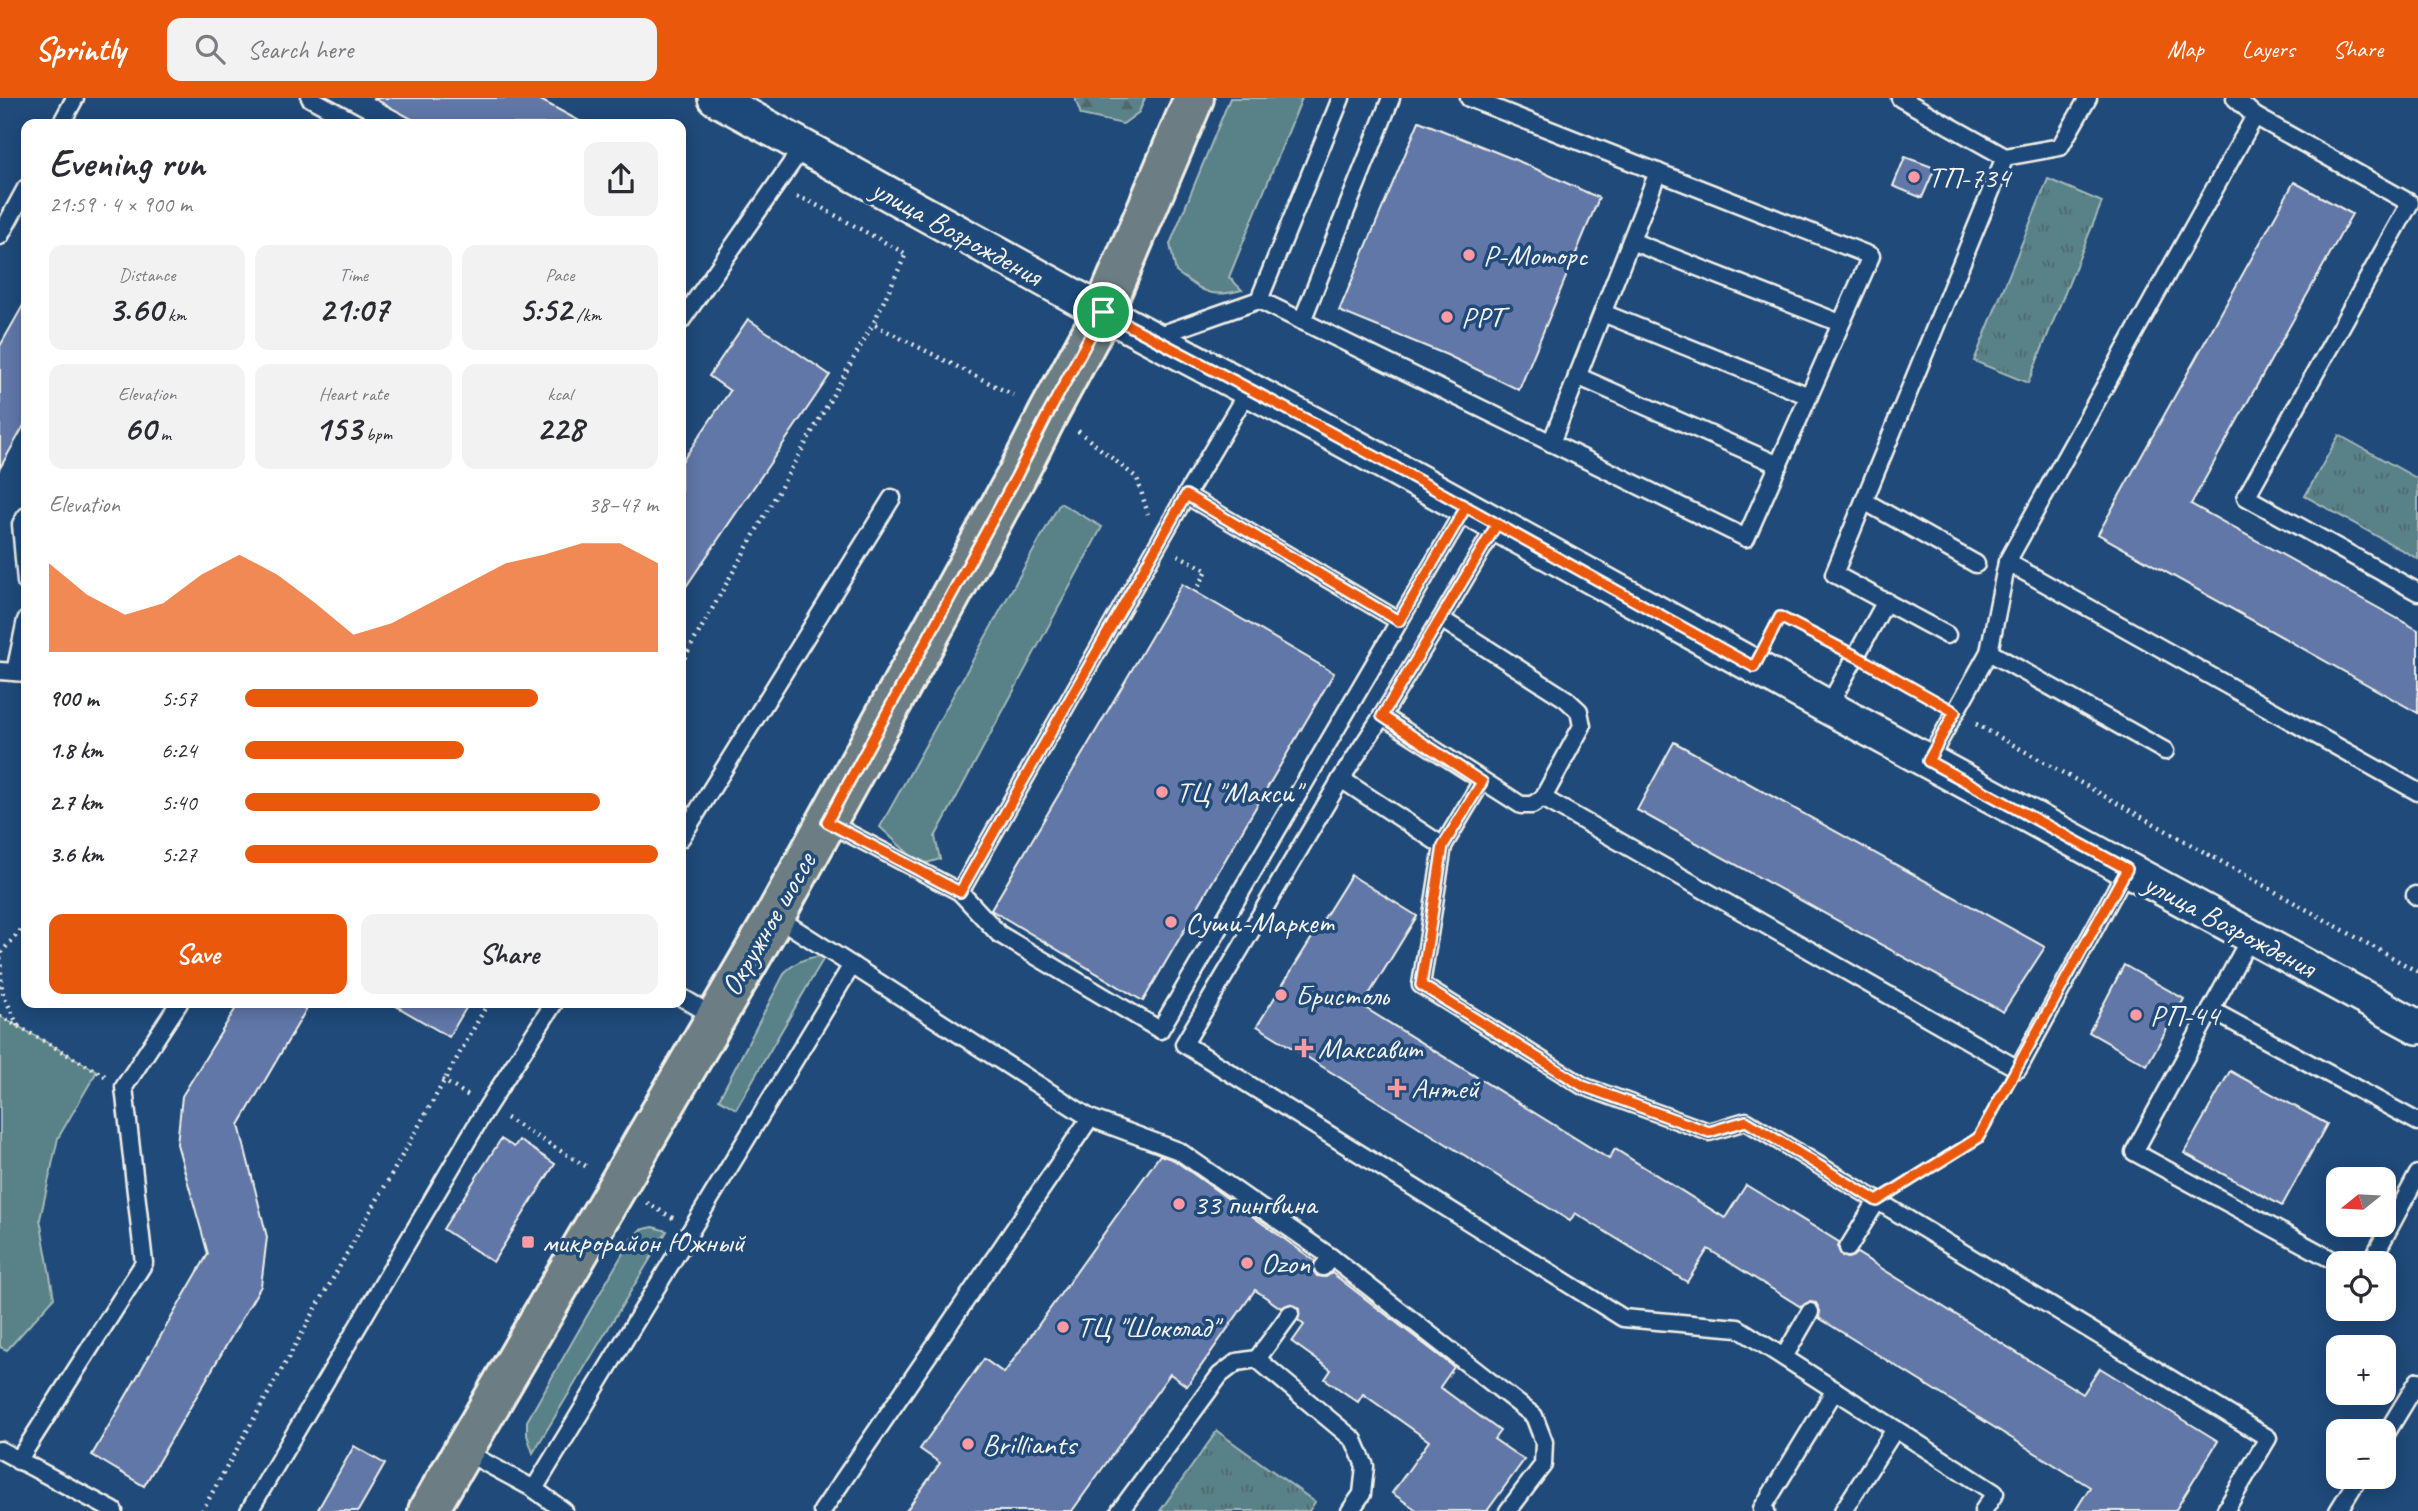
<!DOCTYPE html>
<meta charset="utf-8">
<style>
:root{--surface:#fff;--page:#f2f2f3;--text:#2b2b33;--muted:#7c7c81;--accent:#ea580c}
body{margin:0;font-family:Caveat,sans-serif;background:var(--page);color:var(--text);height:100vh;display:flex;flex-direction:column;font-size:26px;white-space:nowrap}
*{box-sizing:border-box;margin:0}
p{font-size:23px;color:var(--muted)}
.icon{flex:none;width:38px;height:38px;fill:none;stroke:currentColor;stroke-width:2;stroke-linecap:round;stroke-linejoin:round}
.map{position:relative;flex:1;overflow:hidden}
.side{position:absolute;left:21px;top:21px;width:665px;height:889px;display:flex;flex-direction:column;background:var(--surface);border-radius:14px;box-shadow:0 4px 18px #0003}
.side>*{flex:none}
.needle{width:46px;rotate:252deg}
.tools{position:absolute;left:2326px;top:1069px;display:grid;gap:14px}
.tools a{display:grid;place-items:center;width:70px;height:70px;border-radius:14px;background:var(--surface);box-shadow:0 4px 18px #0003;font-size:35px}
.pin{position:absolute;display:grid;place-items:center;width:60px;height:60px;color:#fff;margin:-30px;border:4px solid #fff;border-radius:50%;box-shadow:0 2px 7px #0007}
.round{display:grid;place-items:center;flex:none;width:74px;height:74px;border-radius:14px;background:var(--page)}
.headline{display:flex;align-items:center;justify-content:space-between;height:119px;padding:0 28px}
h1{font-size:38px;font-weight:600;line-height:52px}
.stats{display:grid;grid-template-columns:repeat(3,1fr);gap:10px;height:119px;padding:7px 28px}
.stats div{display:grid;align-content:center;border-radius:14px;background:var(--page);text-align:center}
.stats b{font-size:35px;font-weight:600}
.stats small{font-size:19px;font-weight:400}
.stats p{font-size:19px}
.chart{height:196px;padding:14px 28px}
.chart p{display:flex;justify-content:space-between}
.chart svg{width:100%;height:126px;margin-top:7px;fill:var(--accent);opacity:.7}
.cta{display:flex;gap:14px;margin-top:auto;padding:14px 28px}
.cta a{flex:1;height:80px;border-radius:14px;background:var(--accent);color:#fff;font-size:28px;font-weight:600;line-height:80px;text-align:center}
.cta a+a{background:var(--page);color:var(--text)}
ul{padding:0 28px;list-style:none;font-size:23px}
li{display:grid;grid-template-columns:112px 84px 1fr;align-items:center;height:52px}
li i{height:18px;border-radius:9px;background:var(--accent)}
header{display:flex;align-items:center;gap:42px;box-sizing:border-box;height:98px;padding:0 35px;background:var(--accent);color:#fff}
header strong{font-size:33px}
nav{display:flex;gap:38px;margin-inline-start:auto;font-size:24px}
.search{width:490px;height:63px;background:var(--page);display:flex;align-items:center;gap:18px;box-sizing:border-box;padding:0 24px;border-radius:14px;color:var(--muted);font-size:26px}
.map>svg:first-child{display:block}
.grass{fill:#588188;stroke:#a6b9b8;stroke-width:2}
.forest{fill:url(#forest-firs);stroke:#a6b9b8;stroke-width:2}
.park{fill:url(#park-tufts);stroke:#a6b9b8;stroke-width:2}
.building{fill:#6077a8;stroke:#f4f1e8;stroke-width:2}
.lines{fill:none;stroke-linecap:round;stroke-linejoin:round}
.service-casing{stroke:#f4f1e8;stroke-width:21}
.minor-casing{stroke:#f4f1e8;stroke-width:38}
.primary-casing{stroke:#f4f1e8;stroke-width:44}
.path{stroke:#f4f1e8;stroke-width:4.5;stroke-dasharray:2 5;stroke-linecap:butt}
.service{stroke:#1f4a7a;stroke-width:16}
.minor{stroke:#1f4a7a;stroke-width:33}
.primary{stroke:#6c7e84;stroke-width:38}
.route-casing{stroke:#fff;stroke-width:14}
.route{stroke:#ea580c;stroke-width:9}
.poi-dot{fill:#ff9aa2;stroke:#1f4a7a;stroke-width:2.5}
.labels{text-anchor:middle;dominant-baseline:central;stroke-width:7;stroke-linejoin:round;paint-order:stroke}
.poi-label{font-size:30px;fill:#f4f1e8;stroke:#1f4a7a;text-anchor:start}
.street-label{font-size:30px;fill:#f4f1e8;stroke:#1f4a7a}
</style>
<header>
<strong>Sprintly</strong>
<div class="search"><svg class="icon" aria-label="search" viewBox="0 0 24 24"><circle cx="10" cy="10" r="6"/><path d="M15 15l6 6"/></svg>Search here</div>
<nav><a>Map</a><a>Layers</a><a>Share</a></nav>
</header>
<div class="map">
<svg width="2418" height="1413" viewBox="0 0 2418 1413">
<defs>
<pattern id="forest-firs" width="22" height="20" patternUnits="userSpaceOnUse" patternTransform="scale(1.75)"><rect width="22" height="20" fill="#588188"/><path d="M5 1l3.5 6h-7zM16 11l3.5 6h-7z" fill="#51676a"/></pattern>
<pattern id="park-tufts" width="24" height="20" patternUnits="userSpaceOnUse" patternTransform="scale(1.75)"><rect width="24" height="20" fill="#588188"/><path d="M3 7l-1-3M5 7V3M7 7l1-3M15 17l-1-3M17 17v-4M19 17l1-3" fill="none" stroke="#51676a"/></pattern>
</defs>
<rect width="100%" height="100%" fill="#1f4a7a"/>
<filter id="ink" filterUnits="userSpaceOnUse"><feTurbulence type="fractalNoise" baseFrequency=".0143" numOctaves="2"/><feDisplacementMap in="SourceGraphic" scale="14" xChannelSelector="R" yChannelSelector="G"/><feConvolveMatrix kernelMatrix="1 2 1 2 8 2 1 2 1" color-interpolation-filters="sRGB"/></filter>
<g filter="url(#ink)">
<g class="grass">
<path d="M 1230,0 L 1302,0 L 1229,179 L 1242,192 C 1209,201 1203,193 1176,174 L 1170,146 Z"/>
<path d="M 1060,405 L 1102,429 L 935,739 L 940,761 L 927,765 L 910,757 L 880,729 Z"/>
<path d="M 825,858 L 736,1011 L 719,1001 L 785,874 C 798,862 808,859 825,858 Z"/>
<path d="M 0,918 L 97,973 L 58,1040 L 40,1121 L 54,1200 L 7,1252 L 0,1249 Z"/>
<path d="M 653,1129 L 667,1133 L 533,1355 L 527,1337 L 527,1323 L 631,1141 L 640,1132 Z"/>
</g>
<path class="forest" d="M 1075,0 L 1145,0 L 1139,14 L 1123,26 L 1081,17 Z"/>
<g class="park">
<path d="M 2048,81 L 2102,104 L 2028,285 L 1974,263 Z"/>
<path d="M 2339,337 L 2418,381 L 2418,461 L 2305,398 Z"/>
<path d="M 1217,1333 L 1315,1404 L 1309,1413 L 1160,1413 Z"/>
</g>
<g class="building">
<path d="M 373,0 L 537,0 L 585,26 L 421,26 Z"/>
<path d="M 1419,23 L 1523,65 L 1599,100 L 1519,292 L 1447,257 L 1339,213 Z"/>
<path d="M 1905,59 L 1935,70 L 1922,100 L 1893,88 Z"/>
<path d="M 2294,84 L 2352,116 L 2191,406 L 2418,532 L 2418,615 L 2098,436 Z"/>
<path d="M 26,202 L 26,324 L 0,370 L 0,248 Z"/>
<path d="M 748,221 L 830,277 L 681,496 L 681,365 L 730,293 L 709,278 Z"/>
<path d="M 1182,486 L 1334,575 L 1143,903 L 991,812 Z"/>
<path d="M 1674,644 L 2045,849 L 2003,914 L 1637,712 Z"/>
<path d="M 1351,777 L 1417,818 L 1362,908 L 1609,1061 L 1615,1051 L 1725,1120 L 1746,1087 L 1839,1144 L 1838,1150 L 1842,1158 L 1848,1160 L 1857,1155 L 2083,1296 L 2100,1270 L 2218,1343 L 2175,1413 L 2075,1413 L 2090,1389 L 1819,1220 L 1820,1213 L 1816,1205 L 1809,1204 L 1801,1209 L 1708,1151 L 1687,1184 L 1575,1115 L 1570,1123 L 1257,928 Z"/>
<path d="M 2124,867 L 2184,901 L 2147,967 L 2089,934 Z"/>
<path d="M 239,905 L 310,905 L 239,1027 L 267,1139 L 261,1188 L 144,1388 L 92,1357 L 208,1156 L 177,1046 L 182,998 Z"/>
<path d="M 391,905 L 469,905 L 449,939 Z"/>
<path d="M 2230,973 L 2327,1026 L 2282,1108 L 2184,1055 Z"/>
<path d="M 501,1041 L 514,1049 L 519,1042 L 555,1066 L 493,1164 L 443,1131 Z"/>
<path d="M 1160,1057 L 1174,1062 L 1315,1163 L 1313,1172 L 1317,1178 L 1326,1179 L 1332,1175 L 1454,1269 L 1440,1289 L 1500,1333 L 1494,1341 L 1524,1362 L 1487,1413 L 1418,1413 L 1392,1395 L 1429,1343 L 1363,1296 L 1358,1304 L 1325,1281 L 1331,1272 L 1292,1244 L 1304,1227 L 1298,1222 L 1299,1211 L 1290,1206 L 1281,1210 L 1255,1192 L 1187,1288 L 1170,1276 L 1072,1413 L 906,1413 L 940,1365 L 920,1351 L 984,1261 L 1004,1275 Z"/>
<path d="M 354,1348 L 385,1366 L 358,1413 L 317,1413 Z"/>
</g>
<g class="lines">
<g class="service-casing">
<g id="service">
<path d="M 310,0 L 358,26"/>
<path d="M 1900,0 L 2005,59 L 2060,49 L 2088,0"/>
<path d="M 2235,0 L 2255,18 L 2410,105 L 2246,399 L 2418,494"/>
<path d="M 61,26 L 75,0"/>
<path d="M 0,138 L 26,90"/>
<path d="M 1631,143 L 1840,225"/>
<path d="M 1259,202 L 1302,223 L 1391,0"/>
<path d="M 1603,215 L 1809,298"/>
<path d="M 681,223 L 802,50"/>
<path d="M 1302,223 L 1746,440 L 1871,158 L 1469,0"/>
<path d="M 1154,239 L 1259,202 L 1341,0"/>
<path d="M 1577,278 L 1779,367"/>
<path d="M 1551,345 L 1658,74"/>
<path d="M 1186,397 L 1249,291"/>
<path d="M 1864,403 L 1976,466"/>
<path d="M 26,418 L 21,426 L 26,484"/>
<path d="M 2007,464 L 2418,694"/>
<path d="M 1441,521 L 1382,618 L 1521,707 L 1532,707 L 1543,700 L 1582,628 L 1579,613 L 1566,601 L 1441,521 L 1497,426"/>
<path d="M 1947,537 L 1834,476 L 2005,59"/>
<path d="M 1989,554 L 2165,653"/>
<path d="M 0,573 L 26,575"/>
<path d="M 15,574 L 26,522"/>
<path d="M 1828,609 L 1886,503"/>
<path d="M 1382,618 L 1341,681 L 1184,946 L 1623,1220 L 1738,1230 L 1995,1395 L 1983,1413"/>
<path d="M 1928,663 L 1989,554 L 2007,464 L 2255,18"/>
<path d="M 1341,681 L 1443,748 L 1421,887 L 1583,988 L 1709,1034 L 1746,1023 L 2268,1340 L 2225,1413"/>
<path d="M 1543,700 L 2018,971 L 2127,771"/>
<path d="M 827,724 L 960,794 L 1186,397 L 1399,523"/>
<path d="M 681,740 L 892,400"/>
<path d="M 1443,748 L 1482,683"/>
<path d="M 960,794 L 999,836 L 1160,932 L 1466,409"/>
<path d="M 2415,797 L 2418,799"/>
<path d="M 775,818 L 1090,1020 L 822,1413"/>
<path d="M 2251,838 L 2134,1054 L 2340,1166"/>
<path d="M 681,899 L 715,919"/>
<path d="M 2211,912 L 2418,1024"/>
<path d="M 1090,1020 L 1179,1053 L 1331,1159 L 1323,1169"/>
<path d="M 1848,1150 L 1877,1103"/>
<path d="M 1331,1159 L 1534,1318 L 1544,1344 L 1543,1367 L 1508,1413"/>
<path d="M 2370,1166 L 2418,1076"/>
<path d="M 1784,1259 L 1810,1214"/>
<path d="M 1257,1261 L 1290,1216"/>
<path d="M 2384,1339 L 2418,1283"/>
<path d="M 0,1352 L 114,1413"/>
<path d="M 462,1352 L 534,1391 L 564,1413"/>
<path d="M 18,1363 L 144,1165 L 124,989 L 179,905"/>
<path d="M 534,1391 L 852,867"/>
<path d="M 249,1413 L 487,1009 L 554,905"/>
<path d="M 1120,1413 L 1220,1277 L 1237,1264 L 1257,1261 L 1354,1342 L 1365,1368 L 1362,1396 L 1350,1413"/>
<path d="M 1766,1413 L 1762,1411 L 1835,1292"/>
<path d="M 1843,1413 L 1895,1331"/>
<path d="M 2338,1413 L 2359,1379"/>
</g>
</g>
<g class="minor-casing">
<path id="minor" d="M 715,0 L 1103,214 L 1325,332 L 1828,609 L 2418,929"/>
</g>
<g class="primary-casing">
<path id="primary" d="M 428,1413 L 775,818 L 1016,379 L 1048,316 L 1103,214 L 1194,0"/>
</g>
<g class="path">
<path d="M 797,99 L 809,103 L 906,156 L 873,226 L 1013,297"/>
<path d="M 1078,333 L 1137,380 L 1148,416"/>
<path d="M 1178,457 L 1207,472 L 1196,494"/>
<path d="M 1768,541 L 1780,519 L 1834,546"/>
<path d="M 681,566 L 873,226"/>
<path d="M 1876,569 L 1935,603"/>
<path d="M 1976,626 L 2418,874"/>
<path d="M 0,918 L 105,978"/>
<path d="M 18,928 L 2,893 L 0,856 L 26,826"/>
<path d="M 442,982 L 469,998"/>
<path d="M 506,1020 L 589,1070"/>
<path d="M 1898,1090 L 1978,1040 L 2007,989"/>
<path d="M 647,1105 L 673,1120"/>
<path d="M 202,1413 L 488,905"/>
</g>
<use href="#service" class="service"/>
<use href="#minor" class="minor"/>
<use href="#primary" class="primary"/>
</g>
</g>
<g class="lines" filter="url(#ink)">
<g class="route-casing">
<path id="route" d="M 1103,214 C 1235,283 1368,353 1497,426 L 1382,618 L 1482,684 L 1443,748 L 1421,887 L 1583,988 L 1709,1034 L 1746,1023 L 1877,1103 L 1978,1040 L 2127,771 L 1928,663 L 1955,614 L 1856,558 L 1780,519 L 1754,569 L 1466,409 L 1399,523 L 1186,397 L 960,794 L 827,724 L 1016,379 L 1048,316 L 1103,214"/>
</g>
<use href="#route" class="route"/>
</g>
<g class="poi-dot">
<circle cx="1914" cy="79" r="7"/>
<circle cx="1469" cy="157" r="7"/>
<circle cx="1447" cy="219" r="7"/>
<circle cx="1162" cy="694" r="7"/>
<circle cx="1171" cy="824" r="7"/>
<circle cx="1281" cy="897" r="7"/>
<circle cx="2136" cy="917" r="7"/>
<path d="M1300.5 939.5h7v7h7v7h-7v7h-7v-7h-7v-7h7z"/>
<path d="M1393.5 979.5h7v7h7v7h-7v7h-7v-7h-7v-7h7z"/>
<circle cx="1179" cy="1106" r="7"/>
<rect x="521" y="1137" width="14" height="14" rx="3.5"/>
<circle cx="1247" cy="1165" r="7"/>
<circle cx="1063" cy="1229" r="7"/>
<circle cx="968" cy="1346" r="7"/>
</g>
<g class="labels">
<g class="poi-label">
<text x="1928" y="79">ТП-734</text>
<text x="1483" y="157">Р-Моторс</text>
<text x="1461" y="219">РРТ</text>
<text x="1176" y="694">ТЦ "Макси"</text>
<text x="1185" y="824">Суши-Маркет</text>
<text x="1295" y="897">Бристоль</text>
<text x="2150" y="917">РП-44</text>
<text x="1318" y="950">Максавит</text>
<text x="1411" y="990">Антей</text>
<text x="1193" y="1106">33 пингвина</text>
<text x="542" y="1144">микрорайон Южный</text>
<text x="1261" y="1165">Ozon</text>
<text x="1077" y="1229">ТЦ "Шоколад"</text>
<text x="982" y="1346">Brilliants</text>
</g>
<g class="street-label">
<text transform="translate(957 134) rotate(29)">улица Возрождения</text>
<text transform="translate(768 826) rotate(-60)">Окружное шоссе</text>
<text transform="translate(2230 827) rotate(28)">улица Возрождения</text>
</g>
</g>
</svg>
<div class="tools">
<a><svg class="needle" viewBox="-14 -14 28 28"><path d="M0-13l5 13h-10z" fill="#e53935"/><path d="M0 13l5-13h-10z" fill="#7c7c81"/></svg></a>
<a><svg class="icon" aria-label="locate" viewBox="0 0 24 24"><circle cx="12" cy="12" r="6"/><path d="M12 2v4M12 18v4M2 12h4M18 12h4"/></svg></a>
<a>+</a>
<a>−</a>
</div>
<div class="pin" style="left:1103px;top:214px;background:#1e9e55"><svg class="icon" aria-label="arrive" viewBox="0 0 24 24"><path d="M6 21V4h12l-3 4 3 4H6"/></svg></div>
<section class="side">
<div class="headline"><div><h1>Evening run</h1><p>21:59 · 4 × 900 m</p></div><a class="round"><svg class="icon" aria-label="share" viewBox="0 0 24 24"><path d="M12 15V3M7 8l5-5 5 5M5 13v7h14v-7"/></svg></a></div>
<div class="stats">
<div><p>Distance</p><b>3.60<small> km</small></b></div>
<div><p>Time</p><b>21:07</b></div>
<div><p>Pace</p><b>5:52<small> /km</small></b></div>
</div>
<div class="stats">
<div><p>Elevation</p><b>60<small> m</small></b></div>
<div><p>Heart rate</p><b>153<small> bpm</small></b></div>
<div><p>kcal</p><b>228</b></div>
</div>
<div class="chart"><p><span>Elevation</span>38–47 m</p>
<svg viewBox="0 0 160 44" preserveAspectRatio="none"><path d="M0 44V13L10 24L20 31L30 27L40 17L50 10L60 17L70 27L80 38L90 34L100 27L110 20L120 13L130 10L140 6L150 6L160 13V44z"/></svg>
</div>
<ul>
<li><b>900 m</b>5:57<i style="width:71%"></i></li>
<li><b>1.8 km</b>6:24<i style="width:53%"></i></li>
<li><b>2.7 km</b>5:40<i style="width:86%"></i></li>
<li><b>3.6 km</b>5:27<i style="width:100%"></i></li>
</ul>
<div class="cta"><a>Save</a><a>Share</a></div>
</section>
</div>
